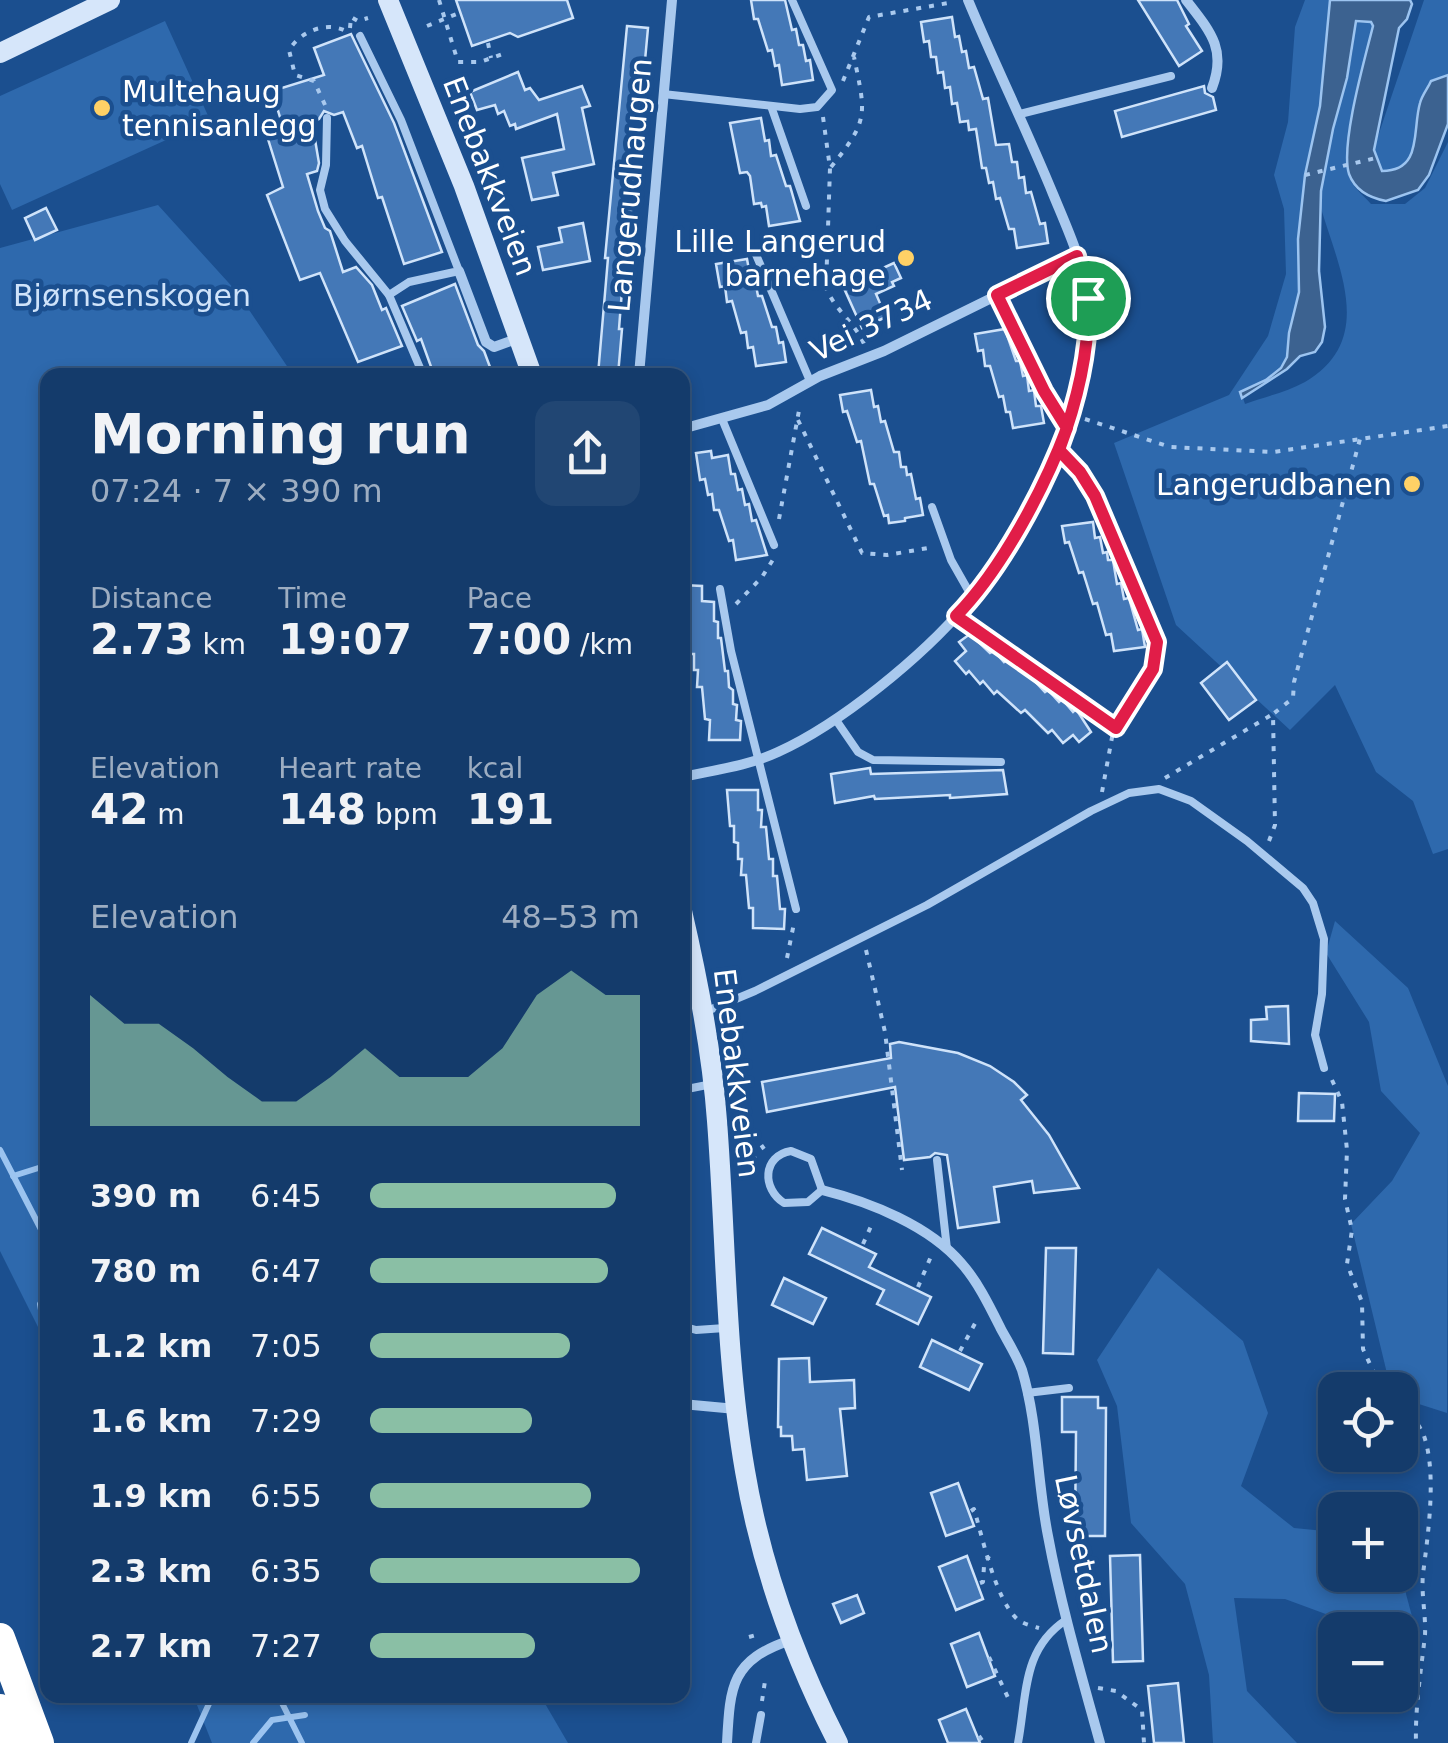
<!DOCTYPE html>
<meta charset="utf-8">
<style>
:root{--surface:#143b6b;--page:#214673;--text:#f1f3f6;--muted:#9dadc1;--line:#33557e;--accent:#8abfa5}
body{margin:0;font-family:"DejaVu Sans",sans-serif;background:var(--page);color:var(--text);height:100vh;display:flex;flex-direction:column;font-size:38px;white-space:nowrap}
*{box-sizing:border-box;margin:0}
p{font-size:32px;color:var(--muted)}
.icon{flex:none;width:55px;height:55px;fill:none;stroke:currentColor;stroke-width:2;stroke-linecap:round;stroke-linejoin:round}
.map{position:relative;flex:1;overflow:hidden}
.side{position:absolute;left:40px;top:368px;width:650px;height:1335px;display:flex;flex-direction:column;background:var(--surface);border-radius:20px;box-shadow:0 5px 15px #0003,0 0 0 2px var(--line)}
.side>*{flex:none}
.controls{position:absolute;left:1318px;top:1372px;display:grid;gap:20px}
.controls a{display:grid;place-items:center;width:100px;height:100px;border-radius:20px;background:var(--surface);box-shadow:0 5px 15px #0003,0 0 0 2px var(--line);font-size:50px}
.pin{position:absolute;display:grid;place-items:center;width:85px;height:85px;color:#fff;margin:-42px;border:5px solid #fff;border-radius:50%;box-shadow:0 2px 10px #0007}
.round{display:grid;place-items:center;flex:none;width:105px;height:105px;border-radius:20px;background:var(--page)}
.overview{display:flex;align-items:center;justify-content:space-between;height:170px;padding:0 50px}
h1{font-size:55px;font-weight:700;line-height:75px}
.metrics{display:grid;grid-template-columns:repeat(3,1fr);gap:15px;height:170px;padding:10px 50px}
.metrics div{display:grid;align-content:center}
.metrics b{font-size:42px;font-weight:700}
.metrics small{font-size:28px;font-weight:400}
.metrics p{font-size:28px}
.chart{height:280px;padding:20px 50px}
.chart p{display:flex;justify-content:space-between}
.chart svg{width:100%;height:180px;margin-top:10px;fill:var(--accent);opacity:.7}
ul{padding:0 50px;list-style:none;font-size:32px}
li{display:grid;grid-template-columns:160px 120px 1fr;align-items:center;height:75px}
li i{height:25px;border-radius:12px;background:var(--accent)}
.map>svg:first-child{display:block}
.green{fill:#2e69ad}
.water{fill:#3c6290;stroke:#9cc4f0;stroke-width:2.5}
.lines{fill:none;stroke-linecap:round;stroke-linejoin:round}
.stream{stroke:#9cc4f0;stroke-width:6}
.building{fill:#4478b7;stroke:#cfe3fa;stroke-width:2.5}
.path{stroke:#a9c9ee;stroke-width:4;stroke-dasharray:5 8;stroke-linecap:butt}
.lane{stroke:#a9c9ee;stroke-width:8}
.street{stroke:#a9c9ee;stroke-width:10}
.secondary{stroke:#d6e6fa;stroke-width:20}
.highway{stroke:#fff;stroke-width:30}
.route-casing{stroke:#fff;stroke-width:20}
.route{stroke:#e11d48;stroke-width:12}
.poi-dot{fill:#ffd166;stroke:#1b4f8f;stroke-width:4}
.labels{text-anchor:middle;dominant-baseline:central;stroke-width:9;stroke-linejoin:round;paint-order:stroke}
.poi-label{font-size:30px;fill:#fff;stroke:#1b4f8f;text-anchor:end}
.street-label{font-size:30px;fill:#fff;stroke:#1b4f8f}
.park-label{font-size:30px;fill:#cfe3fa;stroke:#1b4f8f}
</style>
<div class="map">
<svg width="1448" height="1743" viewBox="0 0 1448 1743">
<rect width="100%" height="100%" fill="#1b4f8f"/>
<g class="green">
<path d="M 1305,0 L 1330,0 L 1320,106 L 1305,175 L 1299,292 L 1287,358 L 1281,368 L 1266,380 L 1241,392 L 1245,404 C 1264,397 1287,392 1305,382 C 1377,340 1338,267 1320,205 C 1322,179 1328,151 1334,125 C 1342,92 1356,58 1354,23 L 1371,22 L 1373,26 C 1363,63 1342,135 1348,173 C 1350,185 1363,195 1371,204 L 1405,204 L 1425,188 L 1448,142 L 1448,849 L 1433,854 L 1413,801 L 1376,772 L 1335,685 L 1290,730 L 1176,625 L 1114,443 L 1229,395 L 1268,336 L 1286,274 L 1284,209 L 1274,175 L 1288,122 L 1295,27 Z"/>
<path d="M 1424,0 L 1448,0 L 1448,75 L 1431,81 C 1428,88 1422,96 1420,103 C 1412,131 1425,170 1383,171 L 1373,151 Z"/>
<path d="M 165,21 L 210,120 L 12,210 L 0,184 L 0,96 Z"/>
<path d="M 158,205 L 237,292 L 293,375 L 48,375 L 47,1345 L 0,1251 L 0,248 Z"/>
<path d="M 1335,921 L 1408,988 L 1448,1086 L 1447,1413 L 1400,1398 L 1400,1390 L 1391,1390 L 1351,1224 L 1392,1181 L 1420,1133 L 1381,1091 L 1369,1022 L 1326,953 Z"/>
<path d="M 1158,1268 L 1243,1341 L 1268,1413 L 1241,1486 L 1294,1528 L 1335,1532 L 1335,1575 L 1400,1575 L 1401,1537 L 1406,1594 L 1413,1620 L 1400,1652 L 1400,1630 L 1369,1630 L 1285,1599 L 1234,1598 L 1247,1691 L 1297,1743 L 1213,1743 L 1209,1675 L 1185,1584 L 1131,1523 L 1117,1406 L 1097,1360 Z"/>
<path d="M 193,1695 L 540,1695 L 568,1743 L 212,1743 Z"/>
</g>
<path class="water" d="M 1330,0 L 1410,0 L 1412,4 L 1407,19 L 1399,28 L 1374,150 L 1382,171 C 1423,171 1412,130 1420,103 C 1422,95 1428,88 1431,81 L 1448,75 L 1448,124 L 1429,175 L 1418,190 L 1386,201 C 1370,198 1355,190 1349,174 C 1340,145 1365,58 1373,26 L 1371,22 L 1356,21 L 1347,78 L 1333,129 L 1321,191 L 1319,271 L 1325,327 L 1322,342 L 1315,352 L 1300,356 L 1287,369 L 1242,398 L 1240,392 L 1266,380 L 1281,368 L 1287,357 L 1289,333 L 1299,292 L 1298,239 L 1305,175 L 1320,106 Z"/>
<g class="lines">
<g class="stream">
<path d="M 0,1150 L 48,1243"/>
<path d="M 13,1176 L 48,1165"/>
<path d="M 48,1290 L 40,1304 L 48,1352"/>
<path d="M 278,1695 L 302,1743"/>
<path d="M 191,1743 L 213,1695"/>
<path d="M 253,1743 L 272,1720 L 305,1715"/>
</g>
</g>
<g class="building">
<path d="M 456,0 L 567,0 L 573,18 L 518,37 L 510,33 L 472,46 Z"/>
<path d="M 751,0 L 785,0 L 792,30 L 796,29 L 799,45 L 803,45 L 806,61 L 810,60 L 813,80 L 782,85 L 779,65 L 775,66 L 772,50 L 768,51 L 758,19 L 754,19 Z"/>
<path d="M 1138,0 L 1177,0 L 1189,24 L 1186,26 L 1202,51 L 1179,66 Z"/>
<path d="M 952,17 L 955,37 L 959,36 L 962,52 L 966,51 L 969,68 L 974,67 L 983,99 L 988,98 L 996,145 L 1009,144 L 1012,162 L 1017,162 L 1019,178 L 1024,177 L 1026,193 L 1031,192 L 1040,224 L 1045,223 L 1048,243 L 1017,248 L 1014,229 L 1009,229 L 1000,198 L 996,199 L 993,182 L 989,183 L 986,168 L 982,168 L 976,129 L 969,130 L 968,121 L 960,122 L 957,103 L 952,104 L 950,87 L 945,88 L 943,72 L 938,73 L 936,57 L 931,57 L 929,41 L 924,42 L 921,22 Z"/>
<path d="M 627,26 L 648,28 L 631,212 L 628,212 L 619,329 L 622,329 L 618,375 L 598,375 L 608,258 L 605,258 Z"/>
<path d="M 351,34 L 394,123 L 442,252 L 404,264 L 382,197 L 378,198 L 362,146 L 357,148 L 343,112 L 334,115 L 324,111 L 319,119 L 312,122 L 319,163 L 317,171 L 307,174 L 318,211 L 325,228 L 330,231 L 343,272 L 356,267 L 372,285 L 382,310 L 386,308 L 402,346 L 358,362 L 320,273 L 300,280 L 267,195 L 283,187 L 268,139 L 276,136 L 274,130 L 283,127 L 272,91 L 324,75 L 314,48 Z"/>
<path d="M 518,72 L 525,90 L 530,88 L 539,100 L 582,86 L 590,106 L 582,108 L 594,164 L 553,173 L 558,195 L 532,200 L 522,158 L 564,149 L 557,114 L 516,129 L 515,124 L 510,126 L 504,111 L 498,114 L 495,105 L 477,110 L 470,92 Z"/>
<path d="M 1204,86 L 1205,93 L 1213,97 L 1216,110 L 1122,137 L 1115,111 Z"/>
<path d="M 761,118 L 765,141 L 769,140 L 771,156 L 776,155 L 786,186 L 790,186 L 800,221 L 769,226 L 766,206 L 762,207 L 761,203 L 754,204 L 750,176 L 747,172 L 740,173 L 730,123 Z"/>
<path d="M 46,208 L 57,230 L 35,240 L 25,218 Z"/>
<path d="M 583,223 L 590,261 L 543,270 L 538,247 L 562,242 L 559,228 Z"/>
<path d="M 747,259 L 751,281 L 755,280 L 758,296 L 762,296 L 772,327 L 776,327 L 779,343 L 783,342 L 786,362 L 756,366 L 753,347 L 748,348 L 746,332 L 741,333 L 732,301 L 727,302 L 725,286 L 720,287 L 716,264 Z"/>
<path d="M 894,263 L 901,278 L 892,282 L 894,286 L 876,294 L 886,317 L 862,328 L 843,286 Z"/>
<path d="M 455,284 L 478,345 L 484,351 L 493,375 L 434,375 L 421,339 L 417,341 L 402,306 Z"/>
<path d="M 1005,329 L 1016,361 L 1020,361 L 1023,376 L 1027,375 L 1029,391 L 1034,390 L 1036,406 L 1041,406 L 1044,423 L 1013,428 L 1010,412 L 1006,412 L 1003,396 L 999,397 L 990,366 L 985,366 L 983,350 L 978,351 L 975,334 Z"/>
<path d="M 871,390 L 874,407 L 878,406 L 881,422 L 885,421 L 894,452 L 899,452 L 901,467 L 906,467 L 907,475 L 911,474 L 916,499 L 920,498 L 923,515 L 905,518 L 905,521 L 889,523 L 888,515 L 884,516 L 874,484 L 870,484 L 861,441 L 857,442 L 847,411 L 843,412 L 840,395 Z"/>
<path d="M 711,451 L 712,458 L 728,455 L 731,474 L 735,474 L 738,490 L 742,489 L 745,505 L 749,504 L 752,521 L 756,520 L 767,555 L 736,560 L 733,540 L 729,541 L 719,510 L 714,510 L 712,494 L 708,495 L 705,479 L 700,480 L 696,453 Z"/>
<path d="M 1093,522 L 1095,538 L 1100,537 L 1103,553 L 1107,552 L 1108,560 L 1113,560 L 1117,584 L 1121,583 L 1124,599 L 1129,598 L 1138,630 L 1142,629 L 1145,647 L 1114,651 L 1111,634 L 1106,635 L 1097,603 L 1093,604 L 1083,572 L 1079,573 L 1069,542 L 1065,543 L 1062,526 Z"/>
<path d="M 682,585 L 702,586 L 702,601 L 714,602 L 714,621 L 718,622 L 718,638 L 721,638 L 725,671 L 728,671 L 729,687 L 733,690 L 733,704 L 737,705 L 736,720 L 741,721 L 740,740 L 709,740 L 710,720 L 705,719 L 702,687 L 697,687 L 698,670 L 694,670 L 694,654 L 690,654 L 690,637 L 686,637 L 686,621 L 682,621 Z"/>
<path d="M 970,634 L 990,653 L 994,651 L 1004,662 L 1007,660 L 1028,674 L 1045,692 L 1048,690 L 1059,702 L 1062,699 L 1073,712 L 1076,709 L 1091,732 L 1079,742 L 1073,735 L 1063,743 L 1052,730 L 1048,733 L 1025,710 L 1021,713 L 997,691 L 994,694 L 983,681 L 980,684 L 969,671 L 966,674 L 955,661 L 966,651 L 959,642 Z"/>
<path d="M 1227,662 L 1256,700 L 1229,720 L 1201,683 Z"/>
<path d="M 870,768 L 871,774 L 1003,770 L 1007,794 L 950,798 L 950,795 L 875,799 L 874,796 L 835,803 L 831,774 Z"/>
<path d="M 727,790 L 758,790 L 758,810 L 762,810 L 761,827 L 766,827 L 769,859 L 773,859 L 773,876 L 777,876 L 780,909 L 785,909 L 784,929 L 753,928 L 753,908 L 749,908 L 746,875 L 741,875 L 742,859 L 738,859 L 738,843 L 734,842 L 734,826 L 730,826 Z"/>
<path d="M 1288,1006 L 1289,1044 L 1251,1041 L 1251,1020 L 1267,1019 L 1266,1007 Z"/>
<path d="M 899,1042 L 958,1053 L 990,1066 L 1014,1082 L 1027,1095 L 1021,1100 L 1049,1135 L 1079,1188 L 1034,1193 L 1032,1181 L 994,1187 L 999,1222 L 958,1228 L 947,1155 L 935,1153 L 930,1157 L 904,1160 L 895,1087 L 767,1112 L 762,1082 L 891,1058 L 890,1044 Z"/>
<path d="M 1299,1093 L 1335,1094 L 1334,1121 L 1298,1121 Z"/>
<path d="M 822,1228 L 876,1254 L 869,1267 L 931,1297 L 918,1324 L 877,1304 L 884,1290 L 809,1254 Z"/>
<path d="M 1046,1248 L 1076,1248 L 1073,1354 L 1043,1353 Z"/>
<path d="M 784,1278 L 826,1298 L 813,1324 L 772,1305 Z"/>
<path d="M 932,1340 L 982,1364 L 969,1390 L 920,1367 Z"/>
<path d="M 809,1358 L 810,1382 L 854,1380 L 855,1408 L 840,1409 L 847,1476 L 807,1480 L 804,1449 L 793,1450 L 792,1436 L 781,1436 L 781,1427 L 778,1427 L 779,1359 Z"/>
<path d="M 1062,1397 L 1098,1397 L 1098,1408 L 1106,1408 L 1105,1536 L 1075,1536 L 1076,1432 L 1062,1432 Z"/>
<path d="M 958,1483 L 974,1526 L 946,1536 L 931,1493 Z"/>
<path d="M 1140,1555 L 1143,1661 L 1113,1662 L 1110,1556 Z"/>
<path d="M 967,1556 L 983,1599 L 956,1610 L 939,1567 Z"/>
<path d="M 857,1595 L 864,1613 L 841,1623 L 833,1604 Z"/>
<path d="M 979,1633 L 995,1676 L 967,1687 L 951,1644 Z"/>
<path d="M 1178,1683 L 1184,1743 L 1154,1743 L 1148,1686 Z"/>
<path d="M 966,1709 L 980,1743 L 948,1743 L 939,1720 Z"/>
</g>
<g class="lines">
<g class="path">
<path d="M 439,0 L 458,62 L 480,62 L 503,54"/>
<path d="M 427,26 L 459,13"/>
<path d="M 350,28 L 351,17 L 358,21 L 368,18"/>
<path d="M 488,43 L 491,58"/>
<path d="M 843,81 L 869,17 L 954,2"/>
<path d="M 325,105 L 314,81 L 295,75 L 289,50 C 301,31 326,21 346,31"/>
<path d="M 823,117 L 830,168 L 826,288 C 835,310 855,323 864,344"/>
<path d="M 831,167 C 869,120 866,115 854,57"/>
<path d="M 1305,175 L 1380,157"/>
<path d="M 1085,419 L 1170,447 L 1273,452 L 1448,426"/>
<path d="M 798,420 L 862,553 L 887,555 L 934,547"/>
<path d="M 779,519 L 800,405"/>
<path d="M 736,604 L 762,577 L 774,558"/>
<path d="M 1096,713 L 1116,729"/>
<path d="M 1165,778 L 1273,714"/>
<path d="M 1102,792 L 1113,732 L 1142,689 L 1156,655"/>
<path d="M 1269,841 L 1275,825 L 1273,714 L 1293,698 L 1294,682 L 1360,439"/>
<path d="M 866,950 L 885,1032 L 902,1170"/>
<path d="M 787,958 L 794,923"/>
<path d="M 732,1056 L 736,1055"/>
<path d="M 1332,1080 L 1342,1102 L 1347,1150 L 1345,1199 L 1352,1230 L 1347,1264 L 1362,1302 L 1363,1349 L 1382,1390"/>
<path d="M 736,1119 L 743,1119 L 764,1149"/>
<path d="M 740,1162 L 745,1158 L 759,1159"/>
<path d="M 863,1244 L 872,1224"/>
<path d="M 918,1287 L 932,1254"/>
<path d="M 960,1351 L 978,1318"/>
<path d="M 1400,1406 C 1410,1415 1419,1423 1424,1436 C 1437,1474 1428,1534 1423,1574 C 1421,1594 1426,1615 1425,1635 C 1421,1671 1415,1707 1416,1743"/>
<path d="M 971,1511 L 974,1509 C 983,1539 995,1598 1017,1619 C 1023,1624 1032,1626 1039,1628"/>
<path d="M 980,1583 L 983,1582 L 984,1566 L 989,1556"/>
<path d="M 749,1637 L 756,1635"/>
<path d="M 989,1657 L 1011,1704"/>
<path d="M 1098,1688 L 1116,1691 L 1142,1710 L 1144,1743"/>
<path d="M 762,1701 L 765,1681"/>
<path d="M 979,1736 L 984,1743"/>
</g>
<g class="lane">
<path d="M 360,36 L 401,120 L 459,271 L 409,282 L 389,295"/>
<path d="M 663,94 L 800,109 L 817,107 L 832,90 L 792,0"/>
<path d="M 771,106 L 806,206"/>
<path d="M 1020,114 L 1171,76"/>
<path d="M 327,118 L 326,165 L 320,190 L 325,209 L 345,241 L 389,295 L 423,375"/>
<path d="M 754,250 L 810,381"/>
<path d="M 997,295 L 1043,391 L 1067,428"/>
<path d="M 722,419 L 774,545"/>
<path d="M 1059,450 L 1080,472 L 1095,496 L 1157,642"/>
<path d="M 932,507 L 951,560 L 972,597"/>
<path d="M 720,589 L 731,651 L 796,909"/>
<path d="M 956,615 L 1087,706"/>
<path d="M 836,720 L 858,752 L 873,760 L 1001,762"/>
<path d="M 707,1011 L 755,991 L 927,905 L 1091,811 L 1129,793 L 1159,789 L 1191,801 L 1247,841 L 1303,888 L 1313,903 L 1324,939 L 1322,994 L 1315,1035 L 1324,1068"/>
<path d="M 682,1090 L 712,1084"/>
<path d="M 791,1151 L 811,1159 L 822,1190 L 808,1202 L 784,1203 C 762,1189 762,1156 791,1151 Z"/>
<path d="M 937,1160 L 947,1249"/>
<path d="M 682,1326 L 696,1330 L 725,1328"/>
<path d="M 1027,1393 L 1069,1388"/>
<path d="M 756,1743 L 761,1715"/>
<path d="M 1018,1743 C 1027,1695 1022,1649 1066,1620"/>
</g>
<g class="street">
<path d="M 1186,0 C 1210,31 1227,49 1212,88"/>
<path d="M 459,271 L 486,342 L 494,347 L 519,338"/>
<path d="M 639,375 L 672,0"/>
<path d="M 682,429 L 768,405 L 820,376 L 884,351 L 1077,256"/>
<path d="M 682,777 C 714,770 748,766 778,752 C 840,724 922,657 967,604 C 1027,536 1097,393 1088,301 C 1084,264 1067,228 1053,194 C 1026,128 995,65 968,0"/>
<path d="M 822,1190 C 870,1202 930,1226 962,1264 C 978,1282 990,1307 1001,1329 C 1008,1342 1017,1356 1022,1370 C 1038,1423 1037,1481 1048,1536 C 1061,1606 1081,1674 1100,1743"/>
<path d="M 682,1404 L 736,1409"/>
<path d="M 727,1743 C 730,1686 731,1660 791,1640"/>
</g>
<g class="secondary">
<path d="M 388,0 L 464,186 L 532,375"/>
<path d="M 0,53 L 110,0"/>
<path d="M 682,911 C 698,980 712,1051 717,1121 C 726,1237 725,1356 745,1471 C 761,1566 794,1657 838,1743"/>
</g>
<g class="highway">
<path d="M 0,1638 L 39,1743"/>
<path d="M 0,1709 L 13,1743"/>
</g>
</g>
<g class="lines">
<g class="route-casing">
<path id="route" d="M 1088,298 L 1077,256 L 997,295 L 1044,391 L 1067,428 C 1044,489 1002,569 956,616 L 1116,728 L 1153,669 L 1157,642 L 1095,496 L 1080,472 L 1059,450 C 1077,402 1090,349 1088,298"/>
</g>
<use href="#route" class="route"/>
</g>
<g class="poi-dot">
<circle cx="102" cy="108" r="10"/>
<circle cx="906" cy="258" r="10"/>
<circle cx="1412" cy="484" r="10"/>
</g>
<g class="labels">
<g class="poi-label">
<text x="122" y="91" text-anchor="start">Multehaug<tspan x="122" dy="34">tennisanlegg</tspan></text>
<text x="886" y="241">Lille Langerud<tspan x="886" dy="34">barnehage</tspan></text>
<text x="1392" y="484">Langerudbanen</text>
</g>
<g class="street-label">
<text transform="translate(490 176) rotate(69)">Enebakkveien</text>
<text transform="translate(630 185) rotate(-85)">Langerudhaugen</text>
<text transform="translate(871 325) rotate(-25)">Vei 3734</text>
<text transform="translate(737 1073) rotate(83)">Enebakkveien</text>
<text transform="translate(1084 1564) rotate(78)">Løvsetdalen</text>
</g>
<g class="park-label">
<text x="132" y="295">Bjørnsenskogen</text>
</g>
</g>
</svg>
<div class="controls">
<a><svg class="icon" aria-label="locate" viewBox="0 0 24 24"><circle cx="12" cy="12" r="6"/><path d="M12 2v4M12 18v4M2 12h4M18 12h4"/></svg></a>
<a>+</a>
<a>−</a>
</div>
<div class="pin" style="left:1088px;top:298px;background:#1e9e55"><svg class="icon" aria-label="arrive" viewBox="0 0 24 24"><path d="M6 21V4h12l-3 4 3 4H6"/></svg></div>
<section class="side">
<div class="overview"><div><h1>Morning run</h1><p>07:24 · 7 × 390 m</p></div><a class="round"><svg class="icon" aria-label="share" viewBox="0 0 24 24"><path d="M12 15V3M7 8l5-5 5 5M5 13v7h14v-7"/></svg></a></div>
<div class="metrics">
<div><p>Distance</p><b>2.73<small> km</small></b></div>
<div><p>Time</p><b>19:07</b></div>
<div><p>Pace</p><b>7:00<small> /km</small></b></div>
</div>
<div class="metrics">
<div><p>Elevation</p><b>42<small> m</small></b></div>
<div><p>Heart rate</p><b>148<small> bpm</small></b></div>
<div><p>kcal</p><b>191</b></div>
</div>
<div class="chart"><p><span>Elevation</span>48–53 m</p>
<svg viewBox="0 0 160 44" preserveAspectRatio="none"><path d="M0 44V12L10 19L20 19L30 25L40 32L50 38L60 38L70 32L80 25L90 32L100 32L110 32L120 25L130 12L140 6L150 12L160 12V44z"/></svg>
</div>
<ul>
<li><b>390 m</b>6:45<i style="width:91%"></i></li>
<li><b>780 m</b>6:47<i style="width:88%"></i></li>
<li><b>1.2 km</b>7:05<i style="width:74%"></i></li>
<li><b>1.6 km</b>7:29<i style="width:60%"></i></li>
<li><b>1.9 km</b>6:55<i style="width:82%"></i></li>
<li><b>2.3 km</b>6:35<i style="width:100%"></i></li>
<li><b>2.7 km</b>7:27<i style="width:61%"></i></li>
</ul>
</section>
</div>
